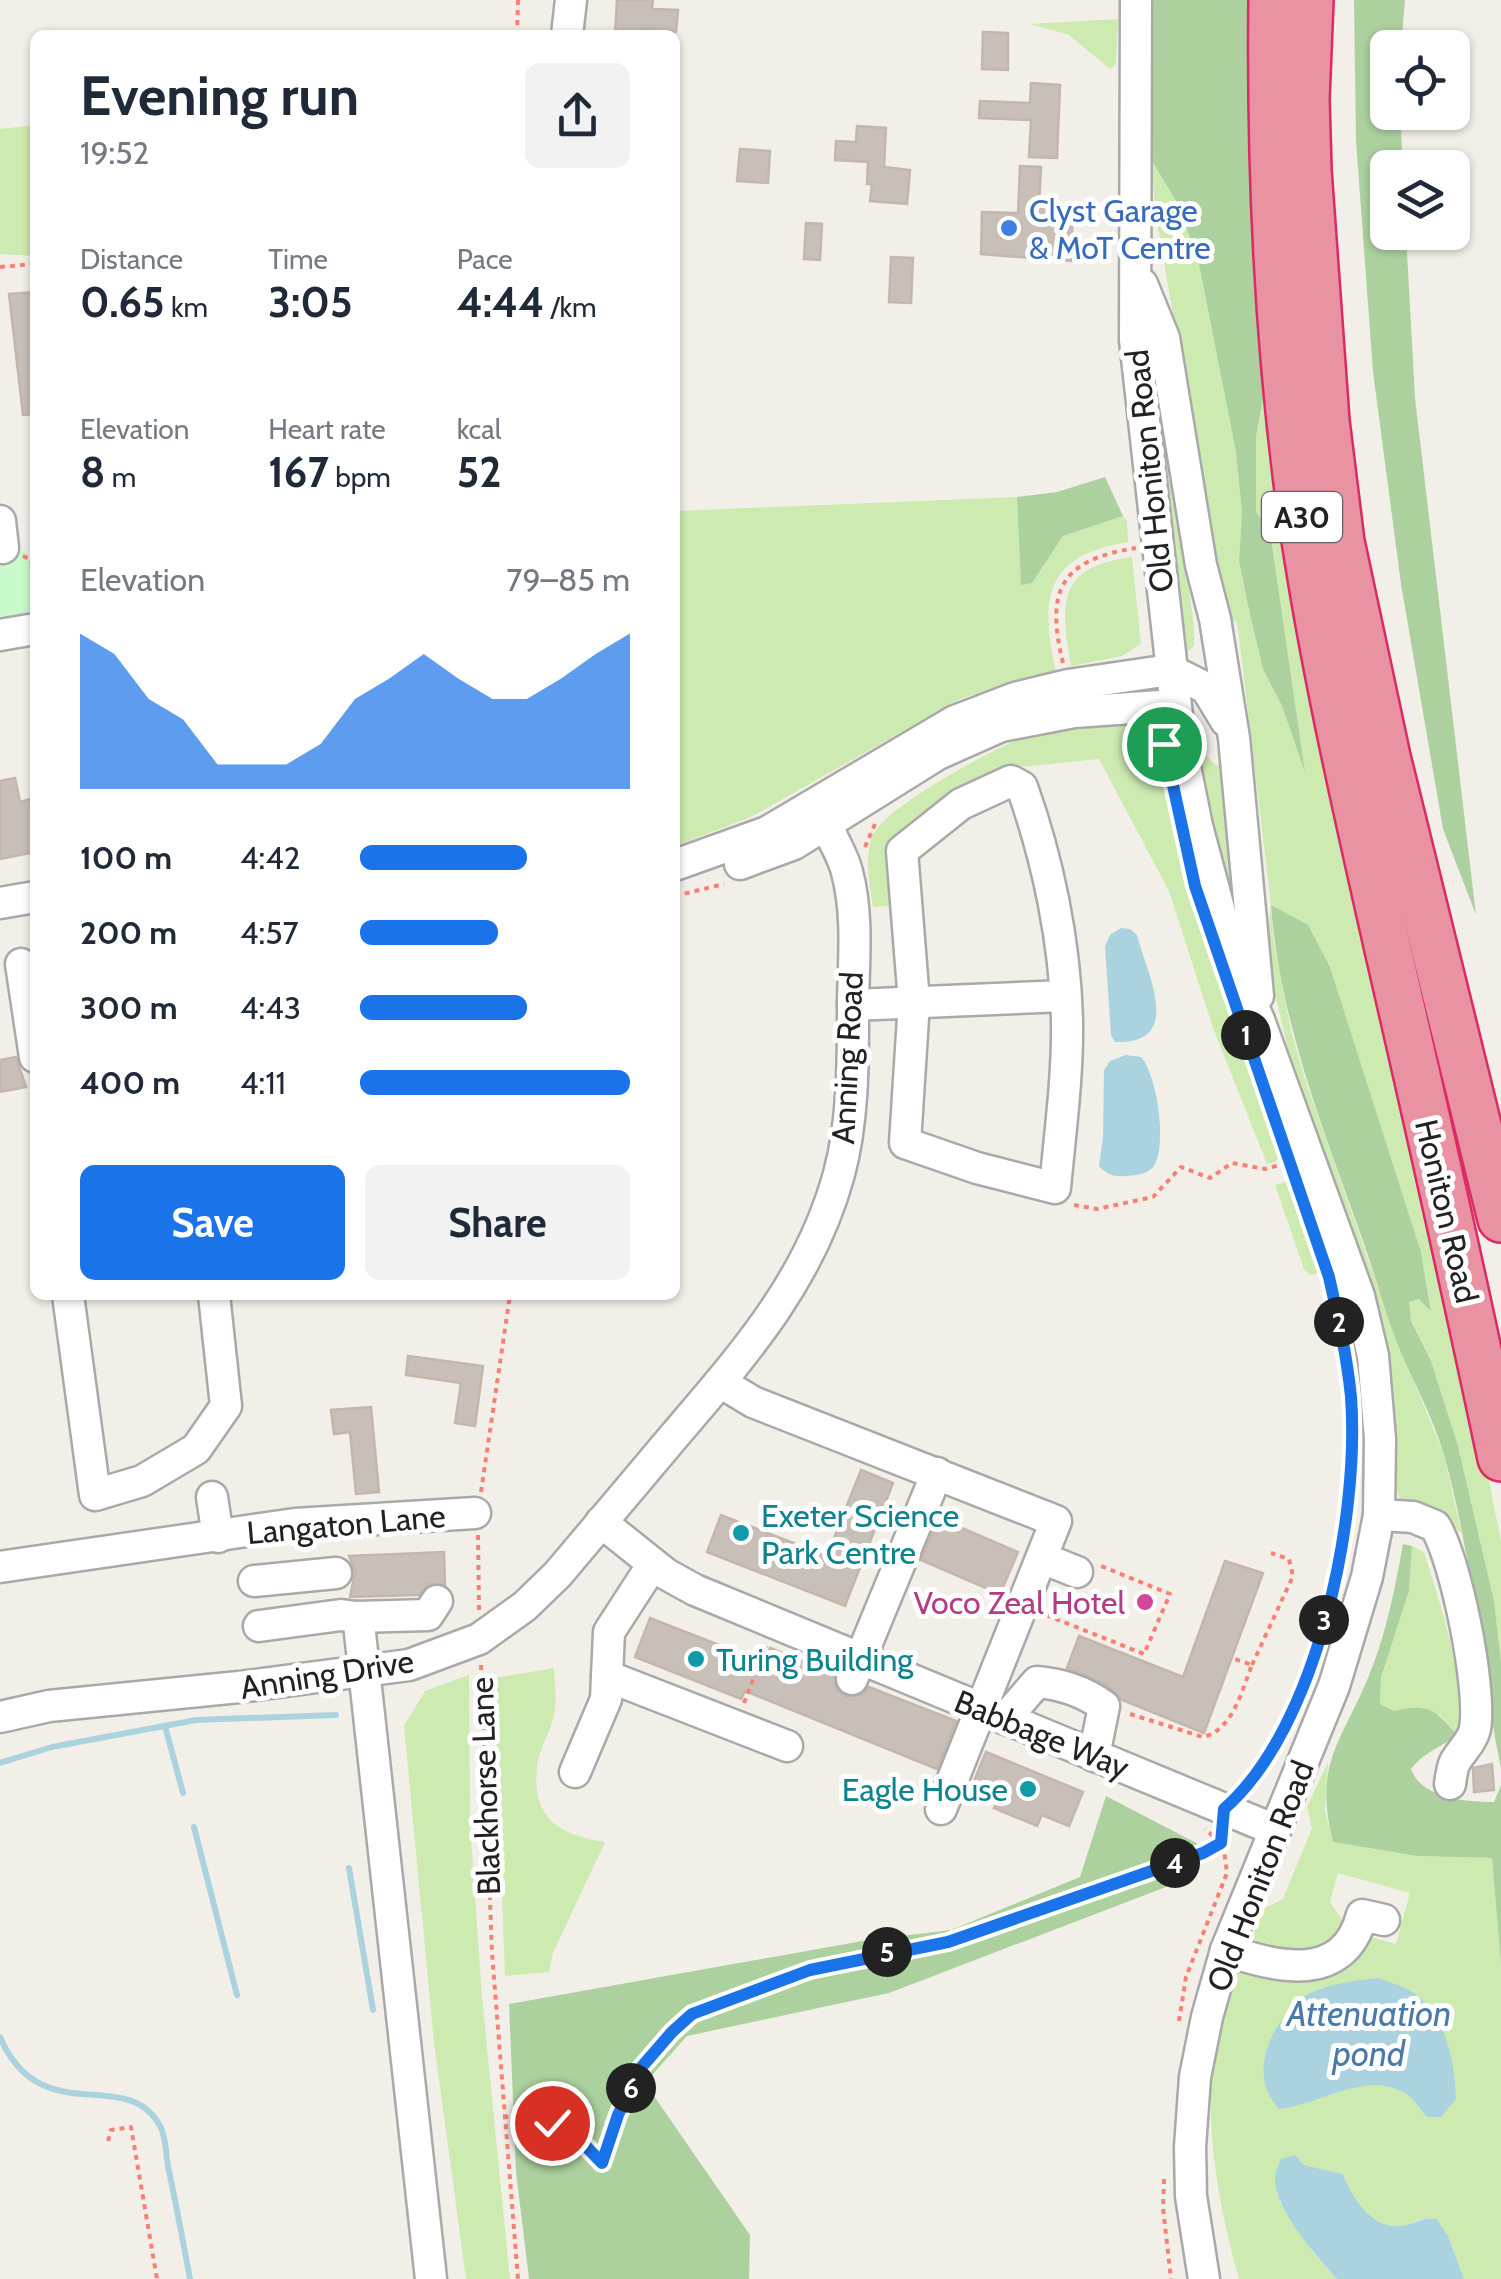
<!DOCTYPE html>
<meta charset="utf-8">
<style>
:root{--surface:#fff;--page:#f2f2f3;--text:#1f2937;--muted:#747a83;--accent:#1a73e8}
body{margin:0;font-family:Cabin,sans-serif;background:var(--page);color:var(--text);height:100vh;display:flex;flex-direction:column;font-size:38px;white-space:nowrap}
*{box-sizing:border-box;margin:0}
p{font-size:32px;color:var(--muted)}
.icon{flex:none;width:55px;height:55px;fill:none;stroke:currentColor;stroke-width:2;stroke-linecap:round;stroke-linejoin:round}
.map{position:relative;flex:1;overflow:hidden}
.drawer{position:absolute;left:30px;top:30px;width:650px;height:1270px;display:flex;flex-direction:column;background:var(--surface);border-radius:15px;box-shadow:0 2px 8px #0004}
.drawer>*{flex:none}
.controls{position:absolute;left:1370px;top:30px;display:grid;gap:20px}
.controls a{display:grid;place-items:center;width:100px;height:100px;border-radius:15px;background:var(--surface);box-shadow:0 2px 8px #0004;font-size:50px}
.pin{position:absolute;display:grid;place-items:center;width:85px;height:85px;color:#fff;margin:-42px;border:5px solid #fff;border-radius:50%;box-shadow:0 2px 10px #0007}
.km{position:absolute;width:50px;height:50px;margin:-25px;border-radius:50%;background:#222;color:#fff;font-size:28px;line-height:50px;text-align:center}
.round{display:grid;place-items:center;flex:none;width:105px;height:105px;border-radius:15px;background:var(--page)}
.summary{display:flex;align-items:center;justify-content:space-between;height:170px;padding:0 50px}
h1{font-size:55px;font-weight:700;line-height:75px}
.stats{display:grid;grid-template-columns:repeat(3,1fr);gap:15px;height:170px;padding:10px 50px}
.stats div{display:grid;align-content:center}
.stats b{font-size:42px;font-weight:700}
.stats small{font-size:28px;font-weight:400}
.stats p{font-size:28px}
.chart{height:280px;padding:20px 50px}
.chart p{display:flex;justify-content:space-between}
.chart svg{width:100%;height:180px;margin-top:10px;fill:var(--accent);opacity:.7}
.cta{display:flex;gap:20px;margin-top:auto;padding:20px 50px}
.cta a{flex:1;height:115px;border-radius:15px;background:var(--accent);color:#fff;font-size:40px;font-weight:700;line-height:115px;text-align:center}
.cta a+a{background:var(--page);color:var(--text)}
ul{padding:0 50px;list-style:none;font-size:32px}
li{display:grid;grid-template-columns:160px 120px 1fr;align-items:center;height:75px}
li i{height:25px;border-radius:12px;background:var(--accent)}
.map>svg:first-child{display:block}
.grass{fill:#cdebb0;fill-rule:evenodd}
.forest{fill:#add19e}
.park{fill:#c8facc}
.water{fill:#aad3df}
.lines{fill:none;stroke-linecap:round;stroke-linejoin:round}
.stream{stroke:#aad3df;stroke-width:6}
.building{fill:#c7bfb8;stroke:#c4b6ab;stroke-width:2.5}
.minor-casing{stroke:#a9a9a9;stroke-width:35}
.highway-casing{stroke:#dc2a67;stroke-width:50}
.path{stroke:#fa8072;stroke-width:4;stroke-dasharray:5 5;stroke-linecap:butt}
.minor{stroke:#fff;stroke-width:30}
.highway{stroke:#e892a2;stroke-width:45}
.route-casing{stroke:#fff;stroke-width:20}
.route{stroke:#1a73e8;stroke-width:12}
.shop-dot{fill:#3f7fe0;stroke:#fff;stroke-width:4}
.culture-dot{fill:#0f9aa8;stroke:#fff;stroke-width:4}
.hotel-dot{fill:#d1479c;stroke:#fff;stroke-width:4}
.labels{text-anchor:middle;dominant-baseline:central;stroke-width:10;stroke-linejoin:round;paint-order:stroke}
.shield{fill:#fff;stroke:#646464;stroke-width:2.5}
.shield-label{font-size:30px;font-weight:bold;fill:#222}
.shop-label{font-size:32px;fill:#366cbe;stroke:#fff;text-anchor:start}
.street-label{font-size:32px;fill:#222;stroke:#fff}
.culture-label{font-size:32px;fill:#0d838f;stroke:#fff;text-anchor:start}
.hotel-label{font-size:32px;fill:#b23c85;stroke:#fff;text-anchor:end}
.water-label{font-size:35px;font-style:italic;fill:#4a7aab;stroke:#fff}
</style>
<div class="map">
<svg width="1501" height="2279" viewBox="0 0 1501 2279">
<rect width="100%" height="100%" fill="#f2efe9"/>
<g class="grass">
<path d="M 1118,19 L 1116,64 L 1110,69 L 1069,35 L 1029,24 Z"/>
<path d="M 35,125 L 35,256 L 0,254 L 0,129 Z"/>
<path d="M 1152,161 L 1179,206 L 1199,264 L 1236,451 L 1242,512 L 1239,561 L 1249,610 L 1263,669 L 1282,706 L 1304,766 L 1270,531 L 1256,512 L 1256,437 L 1267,376 L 1501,1541 L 1501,1662 L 1494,1601 L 1458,1446 L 1431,1361 L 1411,1321 L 1408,1302 L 1419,1299 L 1431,1309 L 1421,1252 L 1330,967 L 1271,907 L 1274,943 L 1291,1031 L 1306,1082 L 1395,1336 L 1443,1452 L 1462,1534 L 1442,1515 L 1401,1502 L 1397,1492 L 1391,1406 L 1296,1082 L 1273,986 L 1267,938 L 1271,905 L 1237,621 L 1227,622 L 1155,211 Z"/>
<path d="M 1151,363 L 1157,364 L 1160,375 L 1194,626 L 1194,646 L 1186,653 L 1180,651 Z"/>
<path d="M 1017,497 L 1021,584 L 1032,583 L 1063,536 L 1123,516 L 1127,521 L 1128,542 C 1045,555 1039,598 1056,671 L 962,698 L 751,817 L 675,846 L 675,511 Z"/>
<path d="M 1132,557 L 1141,644 L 1122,656 L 1071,666 C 1060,603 1056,567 1132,557 Z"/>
<path d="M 1135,725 L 1145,725 L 1159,738 L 1188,890 L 1208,956 L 1280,1153 L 1276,1162 L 1267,1164 L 1213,1028 L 1169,891 L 1099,759 L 1001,769 L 917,819 L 896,836 L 888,853 L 890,906 L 873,907 C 870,885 864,859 872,837 C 882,808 995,748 1026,736 C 1058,725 1101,727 1135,725 Z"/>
<path d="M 1195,745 L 1216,765 L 1226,765 L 1223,806 L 1235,904 L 1230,905 L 1208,814 Z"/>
<path d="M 1289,1181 L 1321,1272 L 1310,1275 L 1304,1269 L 1275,1185 Z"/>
<path d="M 1412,1546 L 1424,1552 C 1442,1611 1465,1673 1457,1735 L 1440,1715 L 1394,1711 L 1380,1704 L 1381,1679 L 1409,1591 Z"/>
<path d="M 554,1668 C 554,1681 557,1695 555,1707 C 554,1728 539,1747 537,1767 C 531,1820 561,1835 605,1842 L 553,1953 L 549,1972 L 505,1976 L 494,1678 Z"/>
<path d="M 469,1675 L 470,1822 L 482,1997 L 510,2279 L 466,2279 L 434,2043 L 404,1726 L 425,1691 Z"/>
<path d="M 1328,1762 L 1325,1811 L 1333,1842 L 1415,1856 L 1492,1858 L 1501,1965 L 1501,2279 L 1464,2279 L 1448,2236 L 1437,2219 C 1424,2216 1418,2221 1406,2225 C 1375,2233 1353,2199 1343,2174 L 1304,2165 L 1294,2155 L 1280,2202 L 1313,2252 L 1337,2279 L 1239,2279 C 1220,2211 1205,2135 1213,2063 C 1219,2011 1244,1956 1265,1908 L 1283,1899 L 1312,1828 L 1307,1807 ZM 1338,1873 L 1410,1893 L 1396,1944 L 1350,1931 L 1330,1902 Z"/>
</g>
<g class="forest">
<path d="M 1148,0 L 1250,0 L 1248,52 L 1253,232 L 1267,376 L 1256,437 L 1256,512 L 1270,531 L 1305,772 L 1282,706 L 1263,669 L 1249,610 L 1239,561 L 1242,512 L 1236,452 L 1199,264 L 1179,206 L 1152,161 Z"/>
<path d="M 1354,0 L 1405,0 L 1401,47 L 1388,48 L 1388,112 L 1400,113 L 1403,167 L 1388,168 L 1388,232 L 1406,233 L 1415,398 L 1476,915 L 1443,829 L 1401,584 L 1373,372 L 1356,141 Z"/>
<path d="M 1105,477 L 1123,516 L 1063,536 L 1032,583 L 1021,585 L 1017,497 L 1057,492 Z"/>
<path d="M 1271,905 L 1308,925 L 1330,967 L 1421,1252 L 1431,1311 L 1419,1299 L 1409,1302 L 1411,1321 L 1431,1361 L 1458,1446 L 1494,1601 L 1501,1662 L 1501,1769 C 1480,1665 1473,1558 1444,1455 C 1432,1413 1409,1375 1394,1335 C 1383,1305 1374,1272 1363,1241 C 1324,1131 1280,1023 1271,905 Z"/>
<path d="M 1403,1544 L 1412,1546 L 1409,1591 L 1381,1678 L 1380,1704 L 1394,1711 C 1428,1703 1435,1709 1457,1735 C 1440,1748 1424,1752 1411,1769 C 1421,1798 1466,1802 1494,1802 L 1501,1785 L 1501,1965 L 1492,1858 L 1416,1856 L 1333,1842 C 1313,1761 1342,1743 1370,1673 C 1387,1631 1395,1588 1403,1544 Z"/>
<path d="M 1106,1796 L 1202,1846 L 1192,1877 L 889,1993 L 687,2036 L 645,2083 L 750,2235 L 749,2279 L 529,2279 L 516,2172 L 509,2004 L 868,1940 L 951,1930 L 1080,1877 Z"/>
</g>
<path class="park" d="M 27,551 L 35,597 L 35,620 L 0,627 L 0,556 Z"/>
<g class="water">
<path d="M 1121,928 L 1130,929 L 1137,935 C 1146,972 1186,1045 1115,1042 L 1111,1035 L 1105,946 L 1110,935 Z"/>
<path d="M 1126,1055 L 1141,1057 C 1157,1075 1167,1142 1155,1164 C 1150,1174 1137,1175 1127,1176 C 1115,1177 1107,1175 1099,1166 L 1103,1137 L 1104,1070 L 1110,1061 Z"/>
<path d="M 1378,1978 C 1388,1982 1400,1985 1409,1990 C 1445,2010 1455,2062 1456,2099 L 1441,2117 L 1427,2117 C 1420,2110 1414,2098 1405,2093 C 1365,2070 1320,2105 1279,2109 C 1253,2080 1263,2044 1285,2016 C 1290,2010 1294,2002 1301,1998 C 1324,1984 1351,1981 1378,1978 Z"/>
<path d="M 1295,2155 L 1304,2165 L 1343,2174 C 1353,2199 1374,2233 1406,2225 C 1418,2222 1424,2216 1437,2219 L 1448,2236 L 1464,2279 L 1337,2279 C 1316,2255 1279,2215 1275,2182 C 1274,2174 1278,2167 1281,2159 Z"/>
</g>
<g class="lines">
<g class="stream">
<path d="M 165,1726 L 183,1793"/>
<path d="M 0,1763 L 52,1747 L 196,1720 L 336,1715"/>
<path d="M 194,1827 L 237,1995"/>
<path d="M 349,1868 L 373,2010"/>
<path d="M 0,2037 C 41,2133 129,2063 161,2128 C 166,2138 166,2155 168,2166 C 176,2204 183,2241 190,2279"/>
</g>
</g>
<g class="building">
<path d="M 617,0 L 653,0 L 652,9 L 678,10 L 676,32 L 642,29 L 642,35 L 615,35 Z"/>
<path d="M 983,32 L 1008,33 L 1008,70 L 982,69 Z"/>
<path d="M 1031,83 L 1060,85 L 1057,158 L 1029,157 L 1031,120 L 979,118 L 980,101 L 1030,103 Z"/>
<path d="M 857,126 L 886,128 L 884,167 L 910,170 L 907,204 L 870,201 L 872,184 L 867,184 L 868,162 L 835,160 L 836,141 L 856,142 Z"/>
<path d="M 740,149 L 770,151 L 768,183 L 737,181 Z"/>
<path d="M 1020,166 L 1041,167 L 1039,207 L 1073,208 L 1071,261 L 981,254 L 982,212 L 1018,213 Z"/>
<path d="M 806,223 L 822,224 L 820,260 L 804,259 Z"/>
<path d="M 891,257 L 913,258 L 911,303 L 889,302 Z"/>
<path d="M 35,292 L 35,414 L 23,415 L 9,294 Z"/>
<path d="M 15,778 L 20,802 L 35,798 L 35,852 L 0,859 L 0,781 Z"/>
<path d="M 16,1057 L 26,1087 L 0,1092 L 0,1060 Z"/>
<path d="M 408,1356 L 483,1366 L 475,1426 L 455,1423 L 461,1383 L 406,1375 Z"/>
<path d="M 371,1407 L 379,1492 L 356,1494 L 350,1432 L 334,1434 L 331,1410 Z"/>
<path d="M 861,1470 L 893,1483 L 845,1606 L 707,1552 L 721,1515 L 827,1556 Z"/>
<path d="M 939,1518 L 1018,1552 L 1000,1594 L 921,1560 Z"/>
<path d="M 444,1552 L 445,1585 L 429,1584 L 419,1595 L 350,1597 L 355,1572 L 349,1556 Z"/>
<path d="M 1225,1561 L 1263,1573 L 1204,1733 L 1122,1700 L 1105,1684 L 1067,1668 L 1079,1636 L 1183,1677 Z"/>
<path d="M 650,1618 L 765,1663 L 770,1648 L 834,1673 L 837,1690 L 846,1697 L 863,1694 L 869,1687 L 956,1721 L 937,1769 L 745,1691 L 741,1699 L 635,1657 Z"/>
<path d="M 986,1752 L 1083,1792 L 1069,1826 L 1042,1815 L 1037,1826 L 994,1808 L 999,1797 L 972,1786 Z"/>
<path d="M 1492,1764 L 1494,1790 L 1474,1792 L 1473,1768 Z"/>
</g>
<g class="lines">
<g class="minor-casing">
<g id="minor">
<path d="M 1136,0 L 1135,340 L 1180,742 L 1197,826 L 1233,961 L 1259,1020 L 1359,1296 L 1373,1356 L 1380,1439 L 1379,1515 L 1367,1577 L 1334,1686 L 1226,1950 L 1207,2017 L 1195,2077 L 1190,2147 L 1191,2196 L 1204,2279"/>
<path d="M 567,35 L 571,0"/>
<path d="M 1142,284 L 1164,338 L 1201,565 L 1215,619 L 1234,738 L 1258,996"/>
<path d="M 0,521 L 3,548"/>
<path d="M 0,635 L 35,629"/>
<path d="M 1011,781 L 1022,787 C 1048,860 1065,942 1067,1020 C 1068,1076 1060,1133 1055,1188 L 977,1168 L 905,1143 L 914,1002 L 902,851 L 961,804 Z"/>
<path d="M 740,864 L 794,844 L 938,754 L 1001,726 L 1074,712 L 1175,705"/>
<path d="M 675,865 L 767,832 L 955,721 L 1015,698 L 1068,685 L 1170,670 L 1206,688 L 1226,721"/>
<path d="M 0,903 L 35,897"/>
<path d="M 21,964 L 35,1057"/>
<path d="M 853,1005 L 1064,996"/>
<path d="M 68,1295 L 95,1495 L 142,1481 L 196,1449 L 226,1406 L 214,1295"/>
<path d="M 720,1382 L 753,1402 L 1056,1521 L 941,1809"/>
<path d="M 212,1497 L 218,1537"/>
<path d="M 1379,1515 L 1413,1517 L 1435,1526 C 1456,1560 1482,1689 1475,1729 C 1472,1742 1461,1751 1455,1762 C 1452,1768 1451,1777 1450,1784"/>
<path d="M 601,1522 L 666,1574 L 695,1590 L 1275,1830"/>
<path d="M 1042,1558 L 1077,1572"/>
<path d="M 0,1567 L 295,1524 L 475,1513"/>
<path d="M 254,1581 L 336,1573"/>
<path d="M 356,1617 L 428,1615 L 437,1601"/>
<path d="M 259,1626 L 341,1615 L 356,1617 L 359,1624 L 431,2279"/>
<path d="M 607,1676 L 787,1746"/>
<path d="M 852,1679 L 937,1473"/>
<path d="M 0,1717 L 49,1706 L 239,1687 L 409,1665 L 479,1639 L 525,1606 L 558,1574 C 597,1527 636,1481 675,1435 C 745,1353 810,1280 839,1174 C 854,1119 853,1057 853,1000 C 854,958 858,913 847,872 C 839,840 816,828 834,795"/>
<path d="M 1005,1719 L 1037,1682 C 1062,1684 1083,1691 1104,1706 L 1094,1756"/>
<path d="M 575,1772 L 606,1699 L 609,1632 L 653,1564"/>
<path d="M 1226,1950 C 1277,1968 1344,1984 1362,1915 L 1384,1920"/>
</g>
</g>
<g class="highway-casing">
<g id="highway">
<path d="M 1272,0 C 1270,173 1278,348 1302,520 C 1323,664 1356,807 1388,949 C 1427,1118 1465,1288 1501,1458"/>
<path d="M 1310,0 L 1306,99 L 1308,170 L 1326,421 L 1341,542 L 1387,757 L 1501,1219"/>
</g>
</g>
<g class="path">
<path d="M 517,35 L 518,0"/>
<path d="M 0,267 L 35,264"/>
<path d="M 23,556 L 31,560 L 35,585"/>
<path d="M 1063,663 C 1045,589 1061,560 1136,548"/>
<path d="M 865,847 L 875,824"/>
<path d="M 675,896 L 724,884"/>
<path d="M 1074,1205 L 1097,1209 L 1153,1197 L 1181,1167 L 1210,1178 L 1232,1163 L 1265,1169 L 1284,1164"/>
<path d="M 481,1492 L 510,1295"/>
<path d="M 478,1535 L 479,1611"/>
<path d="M 1046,1615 L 1144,1654 L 1170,1594 L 1101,1566"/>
<path d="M 481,1665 L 492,1953 L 518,2279"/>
<path d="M 1252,1665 L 1293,1576 L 1289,1559 L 1271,1553"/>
<path d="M 744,1703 L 766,1646"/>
<path d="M 1130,1714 L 1203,1737 C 1233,1730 1242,1690 1252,1665 L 1232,1658"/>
<path d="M 1246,1790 C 1325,1675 1349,1547 1351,1410"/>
<path d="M 1179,2021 L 1186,1977 L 1227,1873 L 1222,1834"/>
<path d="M 503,2117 C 553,2117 569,2129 603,2163 L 618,2115 L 639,2070 L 671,2031 L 691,2014 L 810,1971 L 948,1942 L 1203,1853 L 1221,1843 L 1205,1829"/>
<path d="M 108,2141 L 111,2130 L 131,2127 L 157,2279"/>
<path d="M 1164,2179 L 1163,2208 L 1171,2279"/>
</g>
<use href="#minor" class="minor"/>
<use href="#highway" class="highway"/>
</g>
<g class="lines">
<g class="route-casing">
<path id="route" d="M 552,2123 L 573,2133 L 602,2163 L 618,2115 L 639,2070 L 672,2032 L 692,2014 L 810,1970 L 948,1942 L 1203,1853 L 1221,1843 L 1224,1809 C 1318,1727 1360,1517 1351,1397 C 1347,1356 1338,1317 1329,1277 L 1195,886 L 1164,744"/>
</g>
<use href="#route" class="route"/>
</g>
<circle class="shop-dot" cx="1009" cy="228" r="10"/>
<g class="culture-dot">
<circle cx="741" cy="1533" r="10"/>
<circle cx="696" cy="1659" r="10"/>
<circle cx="1028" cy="1789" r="10"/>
</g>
<circle class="hotel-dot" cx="1145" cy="1602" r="10"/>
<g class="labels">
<rect class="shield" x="1262" y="492" width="80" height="50" rx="8"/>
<g class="shield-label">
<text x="1302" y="517">A30</text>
</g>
<g class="shop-label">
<text x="1029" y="210">Clyst Garage<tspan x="1029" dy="37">&amp; MoT Centre</tspan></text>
</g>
<g class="street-label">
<text transform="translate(1149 471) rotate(-96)">Old Honiton Road</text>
<text transform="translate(847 1058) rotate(-87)">Anning Road</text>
<text transform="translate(1447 1211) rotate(77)">Honiton Road</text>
<text transform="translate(346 1524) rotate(-5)">Langaton Lane</text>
<text transform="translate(327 1674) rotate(-9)">Anning Drive</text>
<text transform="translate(1042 1734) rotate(22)">Babbage Way</text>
<text transform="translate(485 1786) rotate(-92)">Blackhorse Lane</text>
<text transform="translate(1260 1876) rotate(-69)">Old Honiton Road</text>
</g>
<g class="culture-label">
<text x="761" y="1515">Exeter Science<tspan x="761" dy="37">Park Centre</tspan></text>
<text x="716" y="1659">Turing Building</text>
<text x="1008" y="1789" text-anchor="end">Eagle House</text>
</g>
<g class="hotel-label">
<text x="1125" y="1602">Voco Zeal Hotel</text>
</g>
<g class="water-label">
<text x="1369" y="2013">Attenuation<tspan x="1369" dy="40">pond</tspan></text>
</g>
</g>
</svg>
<div class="controls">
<a><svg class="icon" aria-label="locate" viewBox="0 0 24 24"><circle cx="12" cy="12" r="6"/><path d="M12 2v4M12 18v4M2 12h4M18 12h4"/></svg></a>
<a><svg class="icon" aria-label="layers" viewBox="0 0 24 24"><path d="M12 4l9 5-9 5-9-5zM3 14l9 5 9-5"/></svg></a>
</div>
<div class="pin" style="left:1164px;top:744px;background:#1e9e55"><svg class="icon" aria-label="arrive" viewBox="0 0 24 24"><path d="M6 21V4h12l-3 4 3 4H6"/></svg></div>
<div class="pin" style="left:552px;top:2123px;background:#d93025"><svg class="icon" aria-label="check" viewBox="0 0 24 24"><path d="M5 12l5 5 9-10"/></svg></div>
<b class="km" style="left:1246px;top:1035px">1</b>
<b class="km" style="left:1339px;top:1322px">2</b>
<b class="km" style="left:1324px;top:1620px">3</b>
<b class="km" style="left:1175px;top:1863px">4</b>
<b class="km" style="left:887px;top:1952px">5</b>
<b class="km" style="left:631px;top:2088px">6</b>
<section class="drawer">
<div class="summary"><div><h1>Evening run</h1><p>19:52</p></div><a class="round"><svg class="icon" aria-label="share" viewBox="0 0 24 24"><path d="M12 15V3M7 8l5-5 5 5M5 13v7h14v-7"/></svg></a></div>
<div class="stats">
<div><p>Distance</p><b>0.65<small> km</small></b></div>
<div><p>Time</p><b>3:05</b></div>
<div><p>Pace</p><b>4:44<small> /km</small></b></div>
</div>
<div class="stats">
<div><p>Elevation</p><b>8<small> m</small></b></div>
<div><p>Heart rate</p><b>167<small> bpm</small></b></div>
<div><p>kcal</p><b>52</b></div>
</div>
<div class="chart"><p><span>Elevation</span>79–85 m</p>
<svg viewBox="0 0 160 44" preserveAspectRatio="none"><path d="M0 44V6L10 11L20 22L30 27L40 38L50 38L60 38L70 33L80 22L90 17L100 11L110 17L120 22L130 22L140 17L150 11L160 6V44z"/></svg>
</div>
<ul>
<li><b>100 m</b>4:42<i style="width:62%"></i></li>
<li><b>200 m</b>4:57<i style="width:51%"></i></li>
<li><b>300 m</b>4:43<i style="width:62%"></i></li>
<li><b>400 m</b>4:11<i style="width:100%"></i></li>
</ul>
<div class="cta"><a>Save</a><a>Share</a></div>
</section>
</div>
